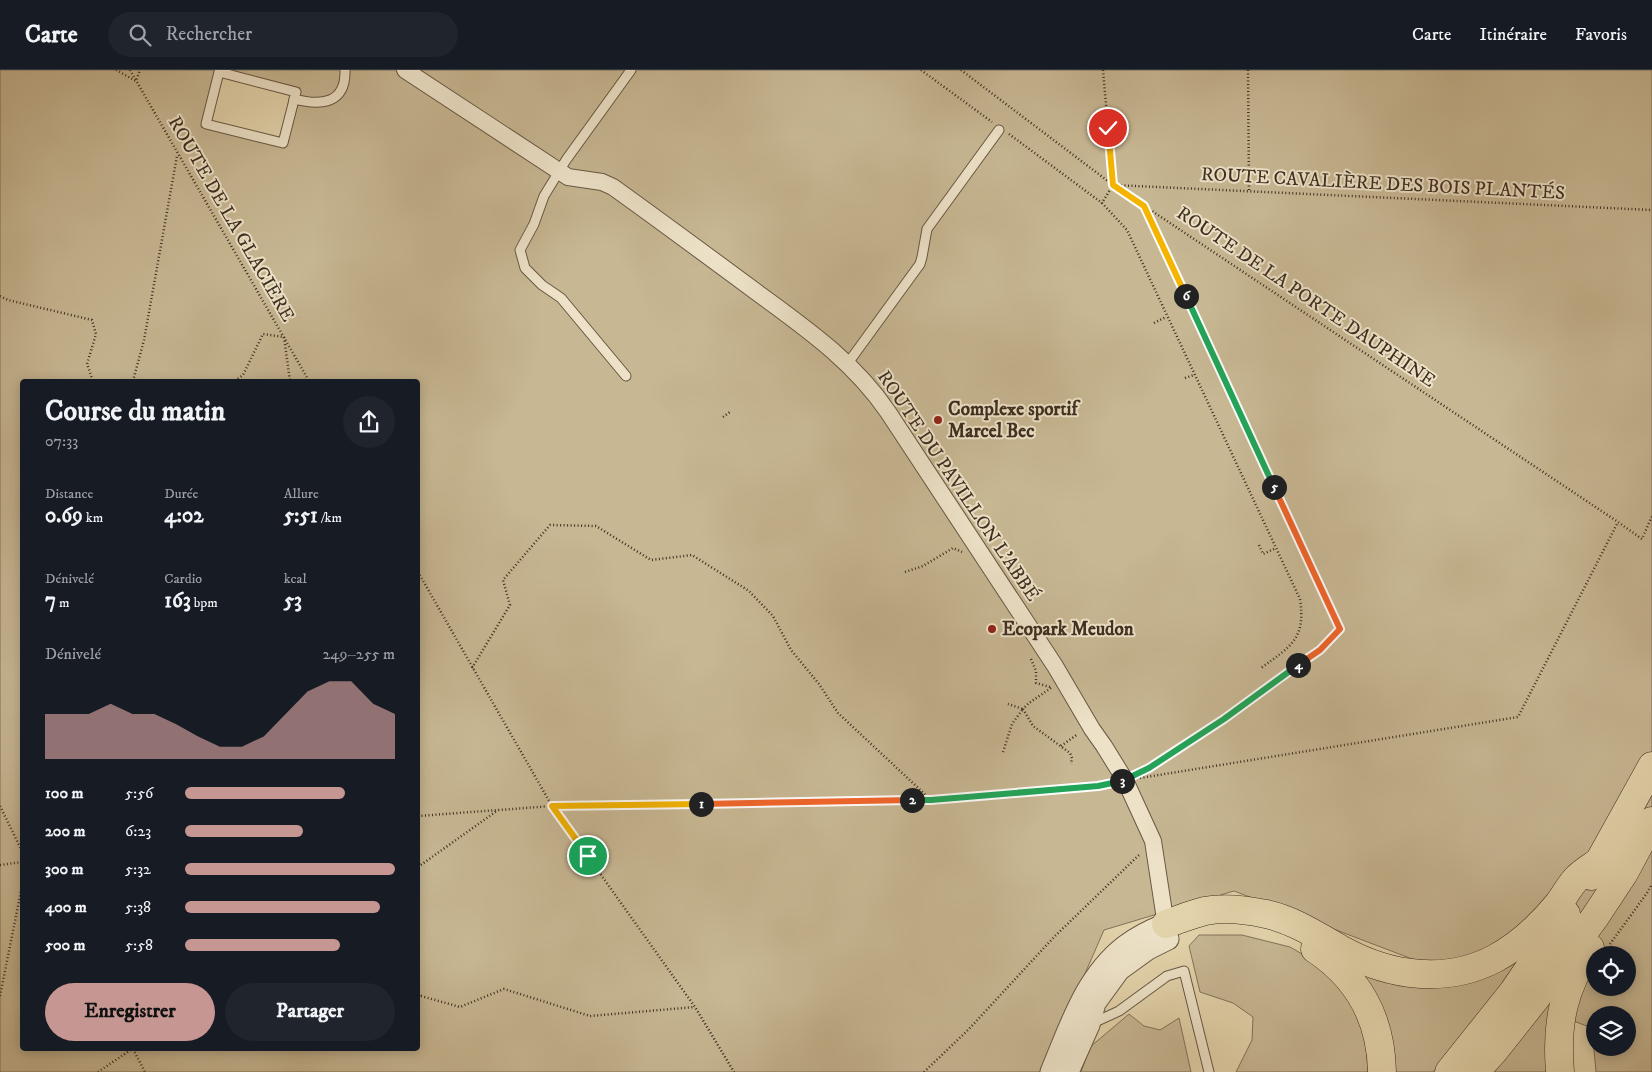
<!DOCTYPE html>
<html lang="fr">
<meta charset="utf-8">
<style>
:root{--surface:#171b24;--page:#20242c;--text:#f1f3f6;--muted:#9ea1a6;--line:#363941;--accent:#c59692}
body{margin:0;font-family:"IM FELL DW Pica",serif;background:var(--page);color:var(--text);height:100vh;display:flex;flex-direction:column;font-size:19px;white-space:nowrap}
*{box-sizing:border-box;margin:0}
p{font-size:16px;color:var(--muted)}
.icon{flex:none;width:28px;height:28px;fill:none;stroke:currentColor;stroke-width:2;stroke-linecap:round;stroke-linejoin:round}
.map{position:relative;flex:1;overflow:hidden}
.sheet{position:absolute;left:20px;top:309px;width:400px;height:672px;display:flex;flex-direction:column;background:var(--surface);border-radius:5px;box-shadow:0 2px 12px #0003}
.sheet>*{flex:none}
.tools{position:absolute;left:1586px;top:876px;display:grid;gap:10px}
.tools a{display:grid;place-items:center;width:50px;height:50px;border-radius:50%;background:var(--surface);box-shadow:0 2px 12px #0003;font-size:25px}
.pin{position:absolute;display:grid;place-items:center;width:42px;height:42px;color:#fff;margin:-21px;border:2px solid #fff;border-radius:50%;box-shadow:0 1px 5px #0007}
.km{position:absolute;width:25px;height:25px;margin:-12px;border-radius:50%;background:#222;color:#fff;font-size:14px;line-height:25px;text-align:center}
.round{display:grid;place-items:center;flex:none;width:52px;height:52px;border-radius:26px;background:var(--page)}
.headline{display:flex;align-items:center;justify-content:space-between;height:85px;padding:0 25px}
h1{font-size:28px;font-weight:700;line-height:38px}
.stats{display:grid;grid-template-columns:repeat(3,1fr);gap:8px;height:85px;padding:5px 25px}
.stats div{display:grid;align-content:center}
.stats b{font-size:21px;font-weight:700}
.stats small{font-size:14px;font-weight:400}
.stats p{font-size:14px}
.chart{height:140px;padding:10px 25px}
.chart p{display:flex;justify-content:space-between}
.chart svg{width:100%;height:90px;margin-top:5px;fill:var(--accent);opacity:.7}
.primary-button{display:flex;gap:10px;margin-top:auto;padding:10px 25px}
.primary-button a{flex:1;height:58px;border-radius:30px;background:var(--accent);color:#111;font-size:20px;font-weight:700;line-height:58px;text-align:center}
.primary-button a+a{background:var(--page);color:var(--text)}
ul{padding:0 25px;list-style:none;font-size:16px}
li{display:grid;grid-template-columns:80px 60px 1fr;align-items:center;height:38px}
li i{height:12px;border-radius:6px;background:var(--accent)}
header{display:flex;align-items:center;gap:30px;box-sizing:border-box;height:70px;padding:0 25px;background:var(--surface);border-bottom:1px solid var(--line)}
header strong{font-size:24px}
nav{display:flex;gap:28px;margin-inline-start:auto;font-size:18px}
.search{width:350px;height:45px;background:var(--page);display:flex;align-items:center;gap:12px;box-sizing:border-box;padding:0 18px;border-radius:28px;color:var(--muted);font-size:19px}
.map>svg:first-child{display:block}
.green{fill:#c7b793;stroke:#82725a;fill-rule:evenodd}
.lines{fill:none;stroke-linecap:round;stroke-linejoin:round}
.service-casing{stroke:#675743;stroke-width:11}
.minor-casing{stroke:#675743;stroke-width:18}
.tertiary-casing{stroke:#675743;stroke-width:23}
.trunk-casing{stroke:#3e2e20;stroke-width:29}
.path{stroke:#3e2e20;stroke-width:2.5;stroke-dasharray:1 2.5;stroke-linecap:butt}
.service{stroke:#ede2c8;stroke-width:9}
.minor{stroke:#ede2c8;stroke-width:16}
.tertiary{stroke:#ede2c8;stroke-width:21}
.trunk{stroke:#e3d3ab;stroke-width:28}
.split-1-casing{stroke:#fff;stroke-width:10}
.split-2-casing{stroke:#fff;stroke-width:10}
.split-3-casing{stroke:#fff;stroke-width:10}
.split-4-casing{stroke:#fff;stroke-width:10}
.split-5-casing{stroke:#fff;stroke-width:10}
.split-6-casing{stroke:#fff;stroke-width:10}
.split-7-casing{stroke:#fff;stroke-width:10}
.split-1{stroke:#f5b400;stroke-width:6}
.split-2{stroke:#f0652b;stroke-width:6}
.split-3{stroke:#22a559;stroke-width:6}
.split-4{stroke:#22a559;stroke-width:6}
.split-5{stroke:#f0652b;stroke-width:6}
.split-6{stroke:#22a559;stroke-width:6}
.split-7{stroke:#f5b400;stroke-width:6}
.poi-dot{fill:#8f2418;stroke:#ede2c8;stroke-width:2}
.labels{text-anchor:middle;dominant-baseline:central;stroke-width:4;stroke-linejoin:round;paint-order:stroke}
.street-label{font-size:19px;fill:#3e2e20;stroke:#ede2c8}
.poi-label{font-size:19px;font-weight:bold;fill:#3e2e20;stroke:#ede2c8;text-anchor:start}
</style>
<header>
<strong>Carte</strong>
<div class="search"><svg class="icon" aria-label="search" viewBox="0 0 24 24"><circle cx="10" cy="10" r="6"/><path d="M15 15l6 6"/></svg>Rechercher</div>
<nav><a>Carte</a><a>Itinéraire</a><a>Favoris</a></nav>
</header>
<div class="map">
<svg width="1652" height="1002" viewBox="0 0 1652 1002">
<rect width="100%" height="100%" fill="#e3d3ab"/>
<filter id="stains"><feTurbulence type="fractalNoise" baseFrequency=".004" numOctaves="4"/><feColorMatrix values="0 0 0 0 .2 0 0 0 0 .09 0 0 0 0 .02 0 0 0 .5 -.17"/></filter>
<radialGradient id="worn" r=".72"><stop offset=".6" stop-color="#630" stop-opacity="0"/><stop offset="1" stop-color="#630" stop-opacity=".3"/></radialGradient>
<g class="green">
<path d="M 0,0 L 215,0 L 201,57 L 285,78 L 300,18 L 229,0 L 1652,0 L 1652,1002 L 1596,1002 L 1592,958 L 1555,944 L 1552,1002 L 1492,1002 L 1497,922 L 1433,1002 L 1391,1002 L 1338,887 L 1462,908 L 1234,821 L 1104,860 L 1042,1002 L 0,1002 ZM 22,311 L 418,311 L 418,979 L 22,979 ZM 1595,885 L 1628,885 L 1628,918 L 1595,918 ZM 1595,945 L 1628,945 L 1628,978 L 1595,978 Z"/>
<path d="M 1199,865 L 1242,865 L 1290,877 L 1325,897 L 1360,946 L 1366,976 L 1368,1002 L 1236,1002 L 1252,970 L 1253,947 L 1233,933 L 1200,922 L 1189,876 Z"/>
<path d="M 1129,944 L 1144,956 L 1160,960 L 1179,948 L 1191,1002 L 1081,1002 L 1090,977 Z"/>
</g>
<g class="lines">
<g class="service-casing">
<g id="service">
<path d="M 219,2 L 296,22 L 283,73 L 206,54 Z"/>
<path d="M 294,29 C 321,36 346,34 345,0"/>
<path d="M 848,293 L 920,194 L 922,187 L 927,159 L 999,60"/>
<path d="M 626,306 L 561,228 L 542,215 L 525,198 L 520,180 L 534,154 L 544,126 L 566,90 L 631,0"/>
<path d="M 1093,953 L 1119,941 L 1167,906 L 1184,901 L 1209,1002"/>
</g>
</g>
<g class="minor-casing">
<path id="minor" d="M 405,0 L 568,107 L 602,112 L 613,117 C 659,150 705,184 751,218 C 801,255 852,289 888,342 L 1055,596 L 1092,659 L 1104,676 L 1125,710 L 1153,771 L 1167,862"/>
</g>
<g class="tertiary-casing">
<g id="tertiary">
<path d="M 1051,1002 C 1070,957 1085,907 1125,876 C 1137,867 1151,860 1166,854"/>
<path d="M 1068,1002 L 1089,955 L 1095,933 L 1119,900 L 1148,879 L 1168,869"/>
</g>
</g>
<g class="trunk-casing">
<g id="trunk">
<path d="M 1591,806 L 1652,696"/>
<path d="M 1166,854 C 1178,850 1192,844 1205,841 C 1224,837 1247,840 1266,844 C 1294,850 1319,867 1344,881 C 1390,906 1446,914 1494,889 C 1519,876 1541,855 1559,833 C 1565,825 1570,815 1577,808 C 1584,801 1593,796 1601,790"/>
<path d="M 1315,879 C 1359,908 1381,949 1382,1002"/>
<path d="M 1449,1002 L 1513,922 L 1566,844"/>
<path d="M 1475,1002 L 1494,981 L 1536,928 L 1595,847 L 1624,803 L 1652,751"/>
<path d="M 1560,1002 C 1556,953 1563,919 1590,878"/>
</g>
</g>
<g class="path">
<path d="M 116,0 L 136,11 L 140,0"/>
<path d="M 130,0 L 309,311"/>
<path d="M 921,0 L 992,52"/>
<path d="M 961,0 L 1113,115 L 1618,452 L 1642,469 L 1652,446"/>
<path d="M 1103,0 L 1113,115"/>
<path d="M 1248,0 L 1249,121"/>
<path d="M 1009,64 L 1102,133"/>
<path d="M 1113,115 L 1102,133 L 1127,160 L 1300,529 C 1306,569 1291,576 1261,598"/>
<path d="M 1114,115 L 1652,140"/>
<path d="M 0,226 L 8,230 L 92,250 L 96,264 L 87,294 L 93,311"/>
<path d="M 1154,253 L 1166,247"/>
<path d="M 1185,308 L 1194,305"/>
<path d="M 133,311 L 144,270 L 177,86"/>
<path d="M 235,311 L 243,305 L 263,264 L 284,267 L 290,311"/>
<path d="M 723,347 L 730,342"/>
<path d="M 1259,475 L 1263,484 L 1276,478"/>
<path d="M 418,502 L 552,736 L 695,937 L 734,1002"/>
<path d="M 905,502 L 923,496 L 953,478 L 962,482"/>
<path d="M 1031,589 L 1036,601 L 1036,613 L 1050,617"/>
<path d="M 472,598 L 510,535 L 503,510 L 550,455 L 596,456 L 651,490 L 692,485 L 749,521 L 773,546 L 791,580 L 819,614 L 838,643 L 930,729"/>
<path d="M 1051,618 L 1029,633 L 1023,639 L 1033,656 L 1070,683 L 1072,688 L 1071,694"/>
<path d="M 1061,676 L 1078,664"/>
<path d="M 1003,682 L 1012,654 L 1023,639 L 1008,634"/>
<path d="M 1137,704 L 1149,698 L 1223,649 L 1319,580 L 1340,559 L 1145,137"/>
<path d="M 1140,708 L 1518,647 L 1618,452"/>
<path d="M 0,736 L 22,781"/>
<path d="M 418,746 L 552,736 L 931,730 L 1098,716 L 1110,713"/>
<path d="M 0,795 L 22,792"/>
<path d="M 418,797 L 498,740"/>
<path d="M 1610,874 L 1647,823 L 1652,814"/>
<path d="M 0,926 L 22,816"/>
<path d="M 418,928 L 421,926 L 460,937 L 504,919 L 590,946 L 695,937"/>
<path d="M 133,979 L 145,1002"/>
<path d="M 98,1002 L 132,979"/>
<path d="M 924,1002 L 969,959 L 1054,867 L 1140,784"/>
</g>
<use href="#service" class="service"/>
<use href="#minor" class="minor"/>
<use href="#tertiary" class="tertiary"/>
<use href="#trunk" class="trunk"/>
</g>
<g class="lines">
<g class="split-1-casing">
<path id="split-1" d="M 588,786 L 552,736 L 701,734"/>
</g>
<g class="split-2-casing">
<path id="split-2" d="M 701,734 L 912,730"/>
</g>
<g class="split-3-casing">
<path id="split-3" d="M 912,730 L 931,730 L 1098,716 L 1122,711"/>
</g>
<g class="split-4-casing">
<path id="split-4" d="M 1122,711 L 1149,698 L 1224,649 L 1298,595"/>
</g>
<g class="split-5-casing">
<path id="split-5" d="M 1274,417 L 1340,559 L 1320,580 L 1298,595"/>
</g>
<g class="split-6-casing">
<path id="split-6" d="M 1186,226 L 1274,417"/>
</g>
<g class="split-7-casing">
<path id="split-7" d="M 1108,58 L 1113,115 L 1144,136 L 1186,226"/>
</g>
<use href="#split-1" class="split-1"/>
<use href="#split-2" class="split-2"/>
<use href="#split-3" class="split-3"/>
<use href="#split-4" class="split-4"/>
<use href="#split-5" class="split-5"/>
<use href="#split-6" class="split-6"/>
<use href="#split-7" class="split-7"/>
</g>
<g class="poi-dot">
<circle cx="938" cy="350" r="5"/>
<circle cx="992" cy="559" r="5"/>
</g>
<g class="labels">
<g class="street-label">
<text transform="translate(1383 114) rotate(3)">ROUTE CAVALIÈRE DES BOIS PLANTÉS</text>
<text transform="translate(231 149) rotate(60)">ROUTE DE LA GLACIÈRE</text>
<text transform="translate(1306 227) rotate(34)">ROUTE DE LA PORTE DAUPHINE</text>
<text transform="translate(958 416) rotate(56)">ROUTE DU PAVILLON L'ABBÉ</text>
</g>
<g class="poi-label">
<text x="948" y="339">Complexe sportif<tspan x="948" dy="22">Marcel Bec</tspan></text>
<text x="1002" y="559">Ecopark Meudon</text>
</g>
</g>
<rect width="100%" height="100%" filter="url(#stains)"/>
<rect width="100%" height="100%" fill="url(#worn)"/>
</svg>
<div class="tools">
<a><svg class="icon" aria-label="locate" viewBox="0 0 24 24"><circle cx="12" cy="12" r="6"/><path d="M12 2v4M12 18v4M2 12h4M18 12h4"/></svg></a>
<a><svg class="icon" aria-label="layers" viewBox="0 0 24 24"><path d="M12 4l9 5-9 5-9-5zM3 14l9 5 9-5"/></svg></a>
</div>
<div class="pin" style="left:588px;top:786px;background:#1e9e55"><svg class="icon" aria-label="arrive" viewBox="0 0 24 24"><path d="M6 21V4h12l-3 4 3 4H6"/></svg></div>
<div class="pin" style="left:1108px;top:58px;background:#d93025"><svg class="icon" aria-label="check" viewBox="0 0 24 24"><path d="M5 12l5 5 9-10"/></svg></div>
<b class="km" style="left:701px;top:734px">1</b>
<b class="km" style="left:912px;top:730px">2</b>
<b class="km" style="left:1122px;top:711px">3</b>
<b class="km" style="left:1298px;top:595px">4</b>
<b class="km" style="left:1274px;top:417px">5</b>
<b class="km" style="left:1186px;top:226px">6</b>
<section class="sheet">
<div class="headline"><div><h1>Course du matin</h1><p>07:33</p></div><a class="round"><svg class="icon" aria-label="share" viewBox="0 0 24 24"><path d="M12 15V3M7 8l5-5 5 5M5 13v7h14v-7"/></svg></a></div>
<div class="stats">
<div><p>Distance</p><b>0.69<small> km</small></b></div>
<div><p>Durée</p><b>4:02</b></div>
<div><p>Allure</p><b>5:51<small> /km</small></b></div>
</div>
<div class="stats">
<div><p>Dénivelé</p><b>7<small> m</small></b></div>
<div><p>Cardio</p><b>163<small> bpm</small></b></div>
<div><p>kcal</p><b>53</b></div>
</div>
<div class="chart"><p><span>Dénivelé</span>249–255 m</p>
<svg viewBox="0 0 160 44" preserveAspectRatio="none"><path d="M0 44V22L10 22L20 22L30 17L40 22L50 22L60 27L70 33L80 38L90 38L100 33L110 22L120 11L130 6L140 6L150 17L160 22V44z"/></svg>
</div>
<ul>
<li><b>100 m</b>5:56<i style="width:76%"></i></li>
<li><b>200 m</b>6:23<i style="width:56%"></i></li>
<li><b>300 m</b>5:32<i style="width:100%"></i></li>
<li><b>400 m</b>5:38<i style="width:93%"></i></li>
<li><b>500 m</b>5:58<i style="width:74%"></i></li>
</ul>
<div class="primary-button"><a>Enregistrer</a><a>Partager</a></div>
</section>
</div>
